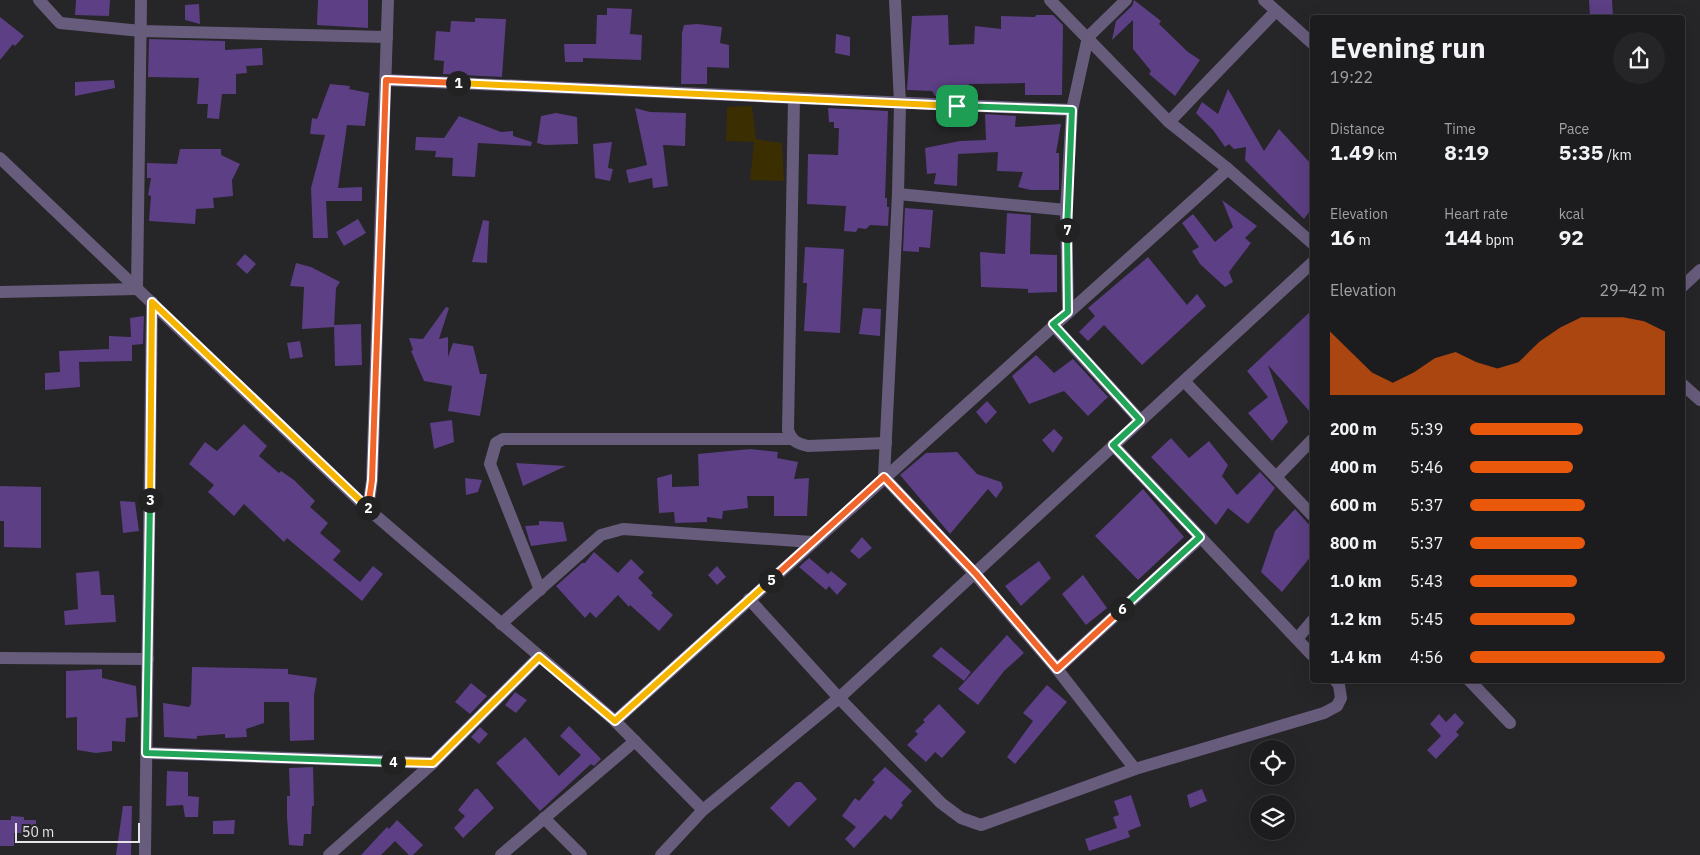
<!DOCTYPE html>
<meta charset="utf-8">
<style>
:root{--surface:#1c1c1e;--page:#252527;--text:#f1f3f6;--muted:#a0a1a4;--line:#3a3a3c;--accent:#ea580c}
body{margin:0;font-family:"IBM Plex Sans",sans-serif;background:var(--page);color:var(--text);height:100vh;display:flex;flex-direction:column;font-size:19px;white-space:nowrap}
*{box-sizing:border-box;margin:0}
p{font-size:16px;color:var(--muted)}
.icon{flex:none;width:28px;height:28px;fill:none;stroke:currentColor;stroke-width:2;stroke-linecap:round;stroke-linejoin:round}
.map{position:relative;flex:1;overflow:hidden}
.drawer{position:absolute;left:1310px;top:15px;width:375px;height:668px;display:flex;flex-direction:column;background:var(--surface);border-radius:5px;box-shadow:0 5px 20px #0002,0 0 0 1px var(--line)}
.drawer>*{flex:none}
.fabs{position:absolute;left:1250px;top:740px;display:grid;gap:10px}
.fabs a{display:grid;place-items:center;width:45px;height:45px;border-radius:50%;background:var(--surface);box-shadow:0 5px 20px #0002,0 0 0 1px var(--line);font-size:25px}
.scale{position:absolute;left:15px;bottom:12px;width:125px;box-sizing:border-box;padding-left:5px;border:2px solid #e5e4e6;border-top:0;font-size:14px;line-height:18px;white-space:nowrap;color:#e5e4e6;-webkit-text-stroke:4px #262528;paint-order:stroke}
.pin{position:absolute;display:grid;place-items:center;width:42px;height:42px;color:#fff;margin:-21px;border-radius:10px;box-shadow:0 2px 8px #0006}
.km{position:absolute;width:25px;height:25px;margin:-12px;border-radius:50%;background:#222;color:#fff;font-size:14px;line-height:25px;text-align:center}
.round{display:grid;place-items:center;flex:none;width:52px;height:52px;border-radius:26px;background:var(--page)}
.head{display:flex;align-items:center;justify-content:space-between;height:85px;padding:0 20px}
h1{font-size:28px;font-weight:700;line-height:38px}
.metrics{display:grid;grid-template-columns:repeat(3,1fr);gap:8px;height:85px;padding:5px 20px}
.metrics div{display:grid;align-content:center}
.metrics b{font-size:21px;font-weight:700}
.metrics small{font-size:14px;font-weight:400}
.metrics p{font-size:14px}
.chart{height:140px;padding:10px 20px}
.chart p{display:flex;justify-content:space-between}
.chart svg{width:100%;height:90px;margin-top:5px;fill:var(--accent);opacity:.7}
ul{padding:0 20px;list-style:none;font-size:16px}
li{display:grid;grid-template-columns:80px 60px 1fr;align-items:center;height:38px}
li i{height:12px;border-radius:6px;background:var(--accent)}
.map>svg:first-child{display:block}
.green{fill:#3b2e00}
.building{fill:#5c3f84}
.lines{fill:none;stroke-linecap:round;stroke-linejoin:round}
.minor{stroke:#685c7c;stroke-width:12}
.tertiary{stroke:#685c7c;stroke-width:12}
.split-1-casing{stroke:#fff;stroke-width:10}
.split-2-casing{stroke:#fff;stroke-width:10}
.split-3-casing{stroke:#fff;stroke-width:10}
.split-4-casing{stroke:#fff;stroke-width:10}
.split-5-casing{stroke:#fff;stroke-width:10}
.split-6-casing{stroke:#fff;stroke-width:10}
.split-7-casing{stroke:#fff;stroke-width:10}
.split-8-casing{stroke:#fff;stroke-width:10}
.split-1{stroke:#f5b400;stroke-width:6}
.split-2{stroke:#f0652b;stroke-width:6}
.split-3{stroke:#f5b400;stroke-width:6}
.split-4{stroke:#22a559;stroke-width:6}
.split-5{stroke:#f5b400;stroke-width:6}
.split-6{stroke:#f0652b;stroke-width:6}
.split-7{stroke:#22a559;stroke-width:6}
.split-8{stroke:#22a559;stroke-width:6}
</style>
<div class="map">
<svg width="1700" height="855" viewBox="0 0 1700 855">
<rect width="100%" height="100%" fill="#262528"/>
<path class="green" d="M 752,106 L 756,139 L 782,143 L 784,181 L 750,180 L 754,142 L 726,141 L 727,107 Z"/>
<g class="building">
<path d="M 76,0 L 110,0 L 109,16 L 75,15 Z"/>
<path d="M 318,0 L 368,0 L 368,28 L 317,25 Z"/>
<path d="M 1134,0 L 1161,21 L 1159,24 L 1188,52 L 1200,60 L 1175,96 L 1149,74 L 1151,71 L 1133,49 L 1133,20 L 1112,40 L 1116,21 L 1132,6 Z"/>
<path d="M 1589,0 L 1612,0 L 1613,16 L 1590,17 Z"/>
<path d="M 199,4 L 200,24 L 185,20 L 185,5 Z"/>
<path d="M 607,8 L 632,9 L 630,34 L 642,35 L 641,60 L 583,58 L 583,62 L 565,62 L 564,44 L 596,44 L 597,15 L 607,15 Z"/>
<path d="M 948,15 L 949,45 L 974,44 L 975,26 L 1001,29 L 1001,16 L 1035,17 L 1036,15 L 1053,15 L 1063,25 L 1062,95 L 1025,95 L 1025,83 L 969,84 L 968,86 L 955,88 L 956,93 L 935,96 L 932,91 L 907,90 L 912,16 Z"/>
<path d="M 0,17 L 24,36 L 15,46 L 13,44 L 0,60 Z"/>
<path d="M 475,18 L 506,19 L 502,77 L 443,74 L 444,61 L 434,60 L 436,31 L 450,32 L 451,21 L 475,22 Z"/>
<path d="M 698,24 L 722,27 L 720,43 L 729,45 L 729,68 L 707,67 L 707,84 L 681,84 L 682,33 L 684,25 Z"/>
<path d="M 836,34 L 850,37 L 850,56 L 835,53 Z"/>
<path d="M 149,39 L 225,41 L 225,50 L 262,48 L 263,65 L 246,66 L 247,73 L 236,74 L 236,94 L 222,94 L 219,119 L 207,118 L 208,104 L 197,104 L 199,78 L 148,77 Z"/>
<path d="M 114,80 L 115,88 L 75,96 L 75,82 Z"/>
<path d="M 330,84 L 350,86 L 349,89 L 369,93 L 365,126 L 347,125 L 338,188 L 362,187 L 362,201 L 326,201 L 328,238 L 313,238 L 311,188 L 325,135 L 310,134 L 312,118 L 317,119 Z"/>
<path d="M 1228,89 L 1264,151 L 1279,129 L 1312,165 L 1312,208 L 1304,219 L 1245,160 L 1246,147 L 1234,149 L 1229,144 L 1225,147 L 1213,130 L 1196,113 L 1202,102 L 1218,114 Z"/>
<path d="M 635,108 L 650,112 L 686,113 L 685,146 L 663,145 L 668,186 L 653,188 L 652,178 L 629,183 L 626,170 L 647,165 Z"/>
<path d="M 828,108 L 888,111 L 885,198 L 887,198 L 887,207 L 889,207 L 888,226 L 870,225 L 866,229 L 858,228 L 856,232 L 844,231 L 846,206 L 807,204 L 808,154 L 838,155 L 839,128 L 834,128 L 834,122 L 829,122 Z"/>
<path d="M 556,113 L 577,117 L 578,144 L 545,145 L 537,143 L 541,116 Z"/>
<path d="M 985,114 L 1016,116 L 1015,127 L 1061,124 L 1056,153 L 1059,153 L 1059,190 L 1031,190 L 1018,187 L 1023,172 L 997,171 L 998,152 L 958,154 L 957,186 L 934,184 L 936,173 L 927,174 L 925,148 L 960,141 L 986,140 Z"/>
<path d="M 459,116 L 501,132 L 513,131 L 513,136 L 532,142 L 531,146 L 478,143 L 475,177 L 452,176 L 453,158 L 435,157 L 436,151 L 415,150 L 416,137 L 444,138 Z"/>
<path d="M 612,142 L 608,168 L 613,169 L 610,181 L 595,178 L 593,144 Z"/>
<path d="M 180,149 L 221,149 L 221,155 L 240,164 L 232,180 L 233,196 L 213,198 L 214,208 L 196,209 L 195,224 L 149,221 L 151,196 L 148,195 L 151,178 L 147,178 L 147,163 L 177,164 Z"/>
<path d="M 1222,200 L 1257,226 L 1245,238 L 1251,243 L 1229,272 L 1233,282 L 1225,287 L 1200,264 L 1192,251 L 1199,247 L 1182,223 L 1193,214 L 1215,242 L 1233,227 Z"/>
<path d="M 905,208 L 933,210 L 930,248 L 919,247 L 919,252 L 903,251 Z"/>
<path d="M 1007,213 L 1031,215 L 1030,254 L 1057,255 L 1057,292 L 1028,293 L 1028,289 L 981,287 L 980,252 L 1005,254 Z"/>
<path d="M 358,219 L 366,233 L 344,246 L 336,232 Z"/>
<path d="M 483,220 L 489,221 L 487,263 L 472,262 Z"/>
<path d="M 805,247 L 844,249 L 840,333 L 804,331 L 807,283 L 803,283 Z"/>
<path d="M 245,254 L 256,264 L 247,274 L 236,264 Z"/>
<path d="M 1148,257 L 1187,305 L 1197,294 L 1206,306 L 1142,365 L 1104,325 L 1088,341 L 1079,332 L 1095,316 L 1088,308 Z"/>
<path d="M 296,263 L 311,267 L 340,282 L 336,288 L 334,327 L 302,329 L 304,287 L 290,286 Z"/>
<path d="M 446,307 L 449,308 L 439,339 L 448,337 L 448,357 L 453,343 L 473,346 L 480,374 L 487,374 L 480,416 L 448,411 L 452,386 L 424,381 L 411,351 L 413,350 L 409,338 L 423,339 Z"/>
<path d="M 863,308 L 881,309 L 880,336 L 859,334 Z"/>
<path d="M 1312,310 L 1312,414 L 1268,365 L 1288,422 L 1272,441 L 1248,413 L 1268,397 L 1247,371 Z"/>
<path d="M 144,316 L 143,344 L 132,345 L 132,341 L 132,361 L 79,362 L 80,387 L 45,390 L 45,373 L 60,372 L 59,351 L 109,349 L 109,336 L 131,337 L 130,318 Z"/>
<path d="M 361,324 L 362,365 L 335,366 L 334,325 Z"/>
<path d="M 300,341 L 303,357 L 290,359 L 287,343 Z"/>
<path d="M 1036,355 L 1054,373 L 1073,359 L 1108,397 L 1088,416 L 1064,391 L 1029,404 L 1012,376 Z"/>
<path d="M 987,401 L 997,412 L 986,424 L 976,412 Z"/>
<path d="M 452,420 L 454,442 L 434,449 L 430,423 Z"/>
<path d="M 244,424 L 267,446 L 259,456 L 279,473 L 281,471 L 294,480 L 315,501 L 310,507 L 328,523 L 320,533 L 341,551 L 333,560 L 360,582 L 373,566 L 383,574 L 362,601 L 287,538 L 284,542 L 244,504 L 234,516 L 208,492 L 214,485 L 189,464 L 205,442 L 217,451 Z"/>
<path d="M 1054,429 L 1063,438 L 1053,453 L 1042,440 Z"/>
<path d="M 1171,438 L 1189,458 L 1209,441 L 1228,465 L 1222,476 L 1237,495 L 1260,472 L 1275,488 L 1248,524 L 1228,508 L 1216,525 L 1151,457 Z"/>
<path d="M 750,449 L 778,452 L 777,458 L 798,462 L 794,479 L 809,478 L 807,516 L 774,516 L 774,496 L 747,496 L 748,508 L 723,511 L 722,519 L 707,517 L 707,522 L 675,523 L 674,512 L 659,513 L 657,478 L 672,474 L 672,487 L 699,486 L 698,454 Z"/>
<path d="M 957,452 L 977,474 L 1001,482 L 1003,488 L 996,498 L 988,489 L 950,534 L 900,475 L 926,453 Z"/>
<path d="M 516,463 L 566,466 L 523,486 Z"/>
<path d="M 465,478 L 482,480 L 478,492 L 466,495 Z"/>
<path d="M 0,486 L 41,487 L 41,548 L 4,547 L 4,521 L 0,521 Z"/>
<path d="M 1143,489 L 1184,537 L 1138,580 L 1095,536 Z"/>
<path d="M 120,501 L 135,502 L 139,531 L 123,533 Z"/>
<path d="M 1295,509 L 1312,528 L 1312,555 L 1282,592 L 1261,572 L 1275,531 Z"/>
<path d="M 539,521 L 563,522 L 567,541 L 531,546 L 525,526 L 539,525 Z"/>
<path d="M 862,537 L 872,548 L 859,559 L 850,551 Z"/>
<path d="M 594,552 L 618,573 L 631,559 L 644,572 L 638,578 L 653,593 L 651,595 L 673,615 L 659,631 L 630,605 L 629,607 L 618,595 L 596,618 L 590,612 L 585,618 L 556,586 L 582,563 L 585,563 Z"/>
<path d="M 809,558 L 828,574 L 831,571 L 847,584 L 837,595 L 829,586 L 826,590 L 799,567 Z"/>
<path d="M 1039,561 L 1051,578 L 1021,606 L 1005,586 Z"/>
<path d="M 717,566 L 726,577 L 717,585 L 708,575 Z"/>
<path d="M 99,571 L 101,595 L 114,595 L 116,622 L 65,625 L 64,611 L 78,609 L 76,573 Z"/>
<path d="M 1083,575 L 1107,608 L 1086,625 L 1062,594 Z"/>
<path d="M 1007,635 L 1024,653 L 1004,671 L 978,705 L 958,689 Z"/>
<path d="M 941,647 L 971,672 L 964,681 L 932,656 Z"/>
<path d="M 192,667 L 288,669 L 288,674 L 317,678 L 314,695 L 314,740 L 290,741 L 289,702 L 264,702 L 264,723 L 246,729 L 247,737 L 225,738 L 225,734 L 197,736 L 197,739 L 164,737 L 163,703 L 189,707 L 191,704 Z"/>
<path d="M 102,669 L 102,678 L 136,686 L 138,717 L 126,718 L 125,742 L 112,741 L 112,751 L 96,753 L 77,750 L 77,717 L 66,718 L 66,671 Z"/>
<path d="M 471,683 L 487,696 L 470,714 L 455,702 Z"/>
<path d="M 1047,685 L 1067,702 L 1015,764 L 1007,757 L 1033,721 L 1023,713 Z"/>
<path d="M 515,692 L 527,700 L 516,713 L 505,705 Z"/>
<path d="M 939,704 L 966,732 L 942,758 L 935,752 L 926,762 L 907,745 L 918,734 L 915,731 L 925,722 L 923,720 Z"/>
<path d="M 1455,713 L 1464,723 L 1456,732 L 1459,735 L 1436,759 L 1427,750 L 1441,736 L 1430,724 L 1439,714 L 1446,722 Z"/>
<path d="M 569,726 L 601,759 L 594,766 L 591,764 L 540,811 L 496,763 L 525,737 L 559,776 L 581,755 L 560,736 Z"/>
<path d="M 480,727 L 488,734 L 479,744 L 471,737 Z"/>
<path d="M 313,767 L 314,806 L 312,806 L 311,834 L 304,834 L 303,846 L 289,845 L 287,817 L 287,796 L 290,796 L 289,768 Z"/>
<path d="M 885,767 L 912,791 L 901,803 L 903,805 L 891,820 L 885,815 L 854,848 L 845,839 L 856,827 L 842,816 L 855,798 L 859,801 L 875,782 L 872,780 Z"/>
<path d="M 167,771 L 188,772 L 188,796 L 199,797 L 198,817 L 185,817 L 183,805 L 166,806 Z"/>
<path d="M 796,782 L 801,782 L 817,799 L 789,827 L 770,808 Z"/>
<path d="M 475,789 L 478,789 L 494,808 L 463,838 L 454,828 L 465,816 L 458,810 Z"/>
<path d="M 1202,789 L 1207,801 L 1190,808 L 1187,795 Z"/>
<path d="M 1131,795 L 1141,826 L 1128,831 L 1130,837 L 1089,851 L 1085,839 L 1117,828 L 1113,817 L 1119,815 L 1114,801 Z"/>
<path d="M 123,806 L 132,806 L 131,855 L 116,855 Z"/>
<path d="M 11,816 L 24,817 L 24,820 L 36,820 L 36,833 L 14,833 L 14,846 L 0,846 L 0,820 L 11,820 Z"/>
<path d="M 235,820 L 234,834 L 213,834 L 213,821 Z"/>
<path d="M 397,820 L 423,845 L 413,855 L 409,855 L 395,841 L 381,855 L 361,855 L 387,827 L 389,829 Z"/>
</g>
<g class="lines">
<g class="minor">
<path d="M 39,0 L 60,23 L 141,31 L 387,37"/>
<path d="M 895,0 L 900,103 L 898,194 L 884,477 L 975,574 L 1057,669 L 1135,769"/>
<path d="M 1050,0 L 1169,122 L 1228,169 L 1312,243"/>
<path d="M 386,80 L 1072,110"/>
<path d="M 794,99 L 788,430 C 792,441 796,443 808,446 L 886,443"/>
<path d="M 1169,122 L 1276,11"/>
<path d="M 0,158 L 368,509 L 615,721 L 703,810"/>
<path d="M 898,194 L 1066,210"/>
<path d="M 1682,287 L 1700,270"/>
<path d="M 0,292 L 137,289 L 141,0"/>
<path d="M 1068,311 L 1066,210 L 1072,110 L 1088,37 L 1126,0"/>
<path d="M 1053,325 L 1140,420"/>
<path d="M 1184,381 L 1312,515"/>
<path d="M 1113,445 L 1312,655"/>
<path d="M 1276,477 L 1312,440"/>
<path d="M 368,509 L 372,480 L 388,0"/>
<path d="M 540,590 L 490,464 L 496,443 L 503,439 L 792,439"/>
<path d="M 749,599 L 839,698 L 941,803 L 961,818 L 981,825 L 1135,769 L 1324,713 L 1337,706 L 1341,698 L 1339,685 L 1335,680"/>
<path d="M 501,624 L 601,535 L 623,529 L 812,542"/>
<path d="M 1297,639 L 1312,621"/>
<path d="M 0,658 L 148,659"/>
<path d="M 1057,669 L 1201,537"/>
<path d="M 1469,680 L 1510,723"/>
<path d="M 615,721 L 1228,169"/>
<path d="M 147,753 L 433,763"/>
<path d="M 544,818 L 581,855"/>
<path d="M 145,855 L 152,302"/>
<path d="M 329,855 L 433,763 L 539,657"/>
<path d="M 501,855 L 635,741"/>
<path d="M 661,855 L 703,810 L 839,698 L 1312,263"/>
</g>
<g class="tertiary">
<path d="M 1264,0 L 1312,43"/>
<path d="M 1682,384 L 1700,400"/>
</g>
</g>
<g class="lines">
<g class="split-1-casing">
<path id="split-1" d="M 458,83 L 957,106"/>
</g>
<g class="split-2-casing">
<path id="split-2" d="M 368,508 L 372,480 L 386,80 L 458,83"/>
</g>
<g class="split-3-casing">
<path id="split-3" d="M 150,500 L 152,302 L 368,508"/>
</g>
<g class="split-4-casing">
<path id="split-4" d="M 150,500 L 146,753 L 393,762"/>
</g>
<g class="split-5-casing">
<path id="split-5" d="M 393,762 L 433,763 L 539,657 L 615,721 L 771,580"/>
</g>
<g class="split-6-casing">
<path id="split-6" d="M 771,580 L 884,477 L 976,574 L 1057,669 L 1122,609"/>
</g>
<g class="split-7-casing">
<path id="split-7" d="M 1067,230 L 1068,312 L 1053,324 L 1140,420 L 1113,445 L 1200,537 L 1122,609"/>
</g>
<g class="split-8-casing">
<path id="split-8" d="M 957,106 L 1072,110 L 1067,230"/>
</g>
<use href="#split-1" class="split-1"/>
<use href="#split-2" class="split-2"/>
<use href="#split-3" class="split-3"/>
<use href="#split-4" class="split-4"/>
<use href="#split-5" class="split-5"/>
<use href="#split-6" class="split-6"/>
<use href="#split-7" class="split-7"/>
<use href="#split-8" class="split-8"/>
</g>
</svg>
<div class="fabs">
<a><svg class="icon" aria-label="locate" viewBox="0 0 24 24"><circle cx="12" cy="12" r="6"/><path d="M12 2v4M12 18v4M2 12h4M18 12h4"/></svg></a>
<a><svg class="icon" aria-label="layers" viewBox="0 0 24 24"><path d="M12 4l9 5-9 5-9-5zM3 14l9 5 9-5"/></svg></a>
</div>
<div class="scale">50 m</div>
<div class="pin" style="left:957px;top:106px;background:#1e9e55"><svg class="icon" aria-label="arrive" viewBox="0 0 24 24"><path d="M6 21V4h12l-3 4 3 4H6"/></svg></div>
<b class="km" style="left:458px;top:83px">1</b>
<b class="km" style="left:368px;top:508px">2</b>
<b class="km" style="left:150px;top:500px">3</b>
<b class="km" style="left:393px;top:762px">4</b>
<b class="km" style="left:771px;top:580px">5</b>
<b class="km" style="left:1122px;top:609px">6</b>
<b class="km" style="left:1067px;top:230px">7</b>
<section class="drawer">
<div class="head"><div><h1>Evening run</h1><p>19:22</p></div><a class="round"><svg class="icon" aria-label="share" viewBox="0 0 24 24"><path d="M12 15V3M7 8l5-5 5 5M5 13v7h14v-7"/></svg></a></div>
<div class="metrics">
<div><p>Distance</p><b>1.49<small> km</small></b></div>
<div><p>Time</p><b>8:19</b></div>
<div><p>Pace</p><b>5:35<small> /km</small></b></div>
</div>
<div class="metrics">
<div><p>Elevation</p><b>16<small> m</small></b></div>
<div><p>Heart rate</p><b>144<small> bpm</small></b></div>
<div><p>kcal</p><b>92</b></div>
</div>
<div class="chart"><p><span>Elevation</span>29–42 m</p>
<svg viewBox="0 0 160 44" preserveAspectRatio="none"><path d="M0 44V13L10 23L20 33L30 38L40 33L50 26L60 23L70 28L80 31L90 28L100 18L110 11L120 6L130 6L140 6L150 8L160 13V44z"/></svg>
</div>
<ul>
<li><b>200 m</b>5:39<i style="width:58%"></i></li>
<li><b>400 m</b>5:46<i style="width:53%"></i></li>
<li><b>600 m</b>5:37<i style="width:59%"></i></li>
<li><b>800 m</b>5:37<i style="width:59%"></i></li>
<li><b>1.0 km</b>5:43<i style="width:55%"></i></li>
<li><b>1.2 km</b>5:45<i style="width:54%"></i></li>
<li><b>1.4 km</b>4:56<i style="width:100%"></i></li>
</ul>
</section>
</div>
